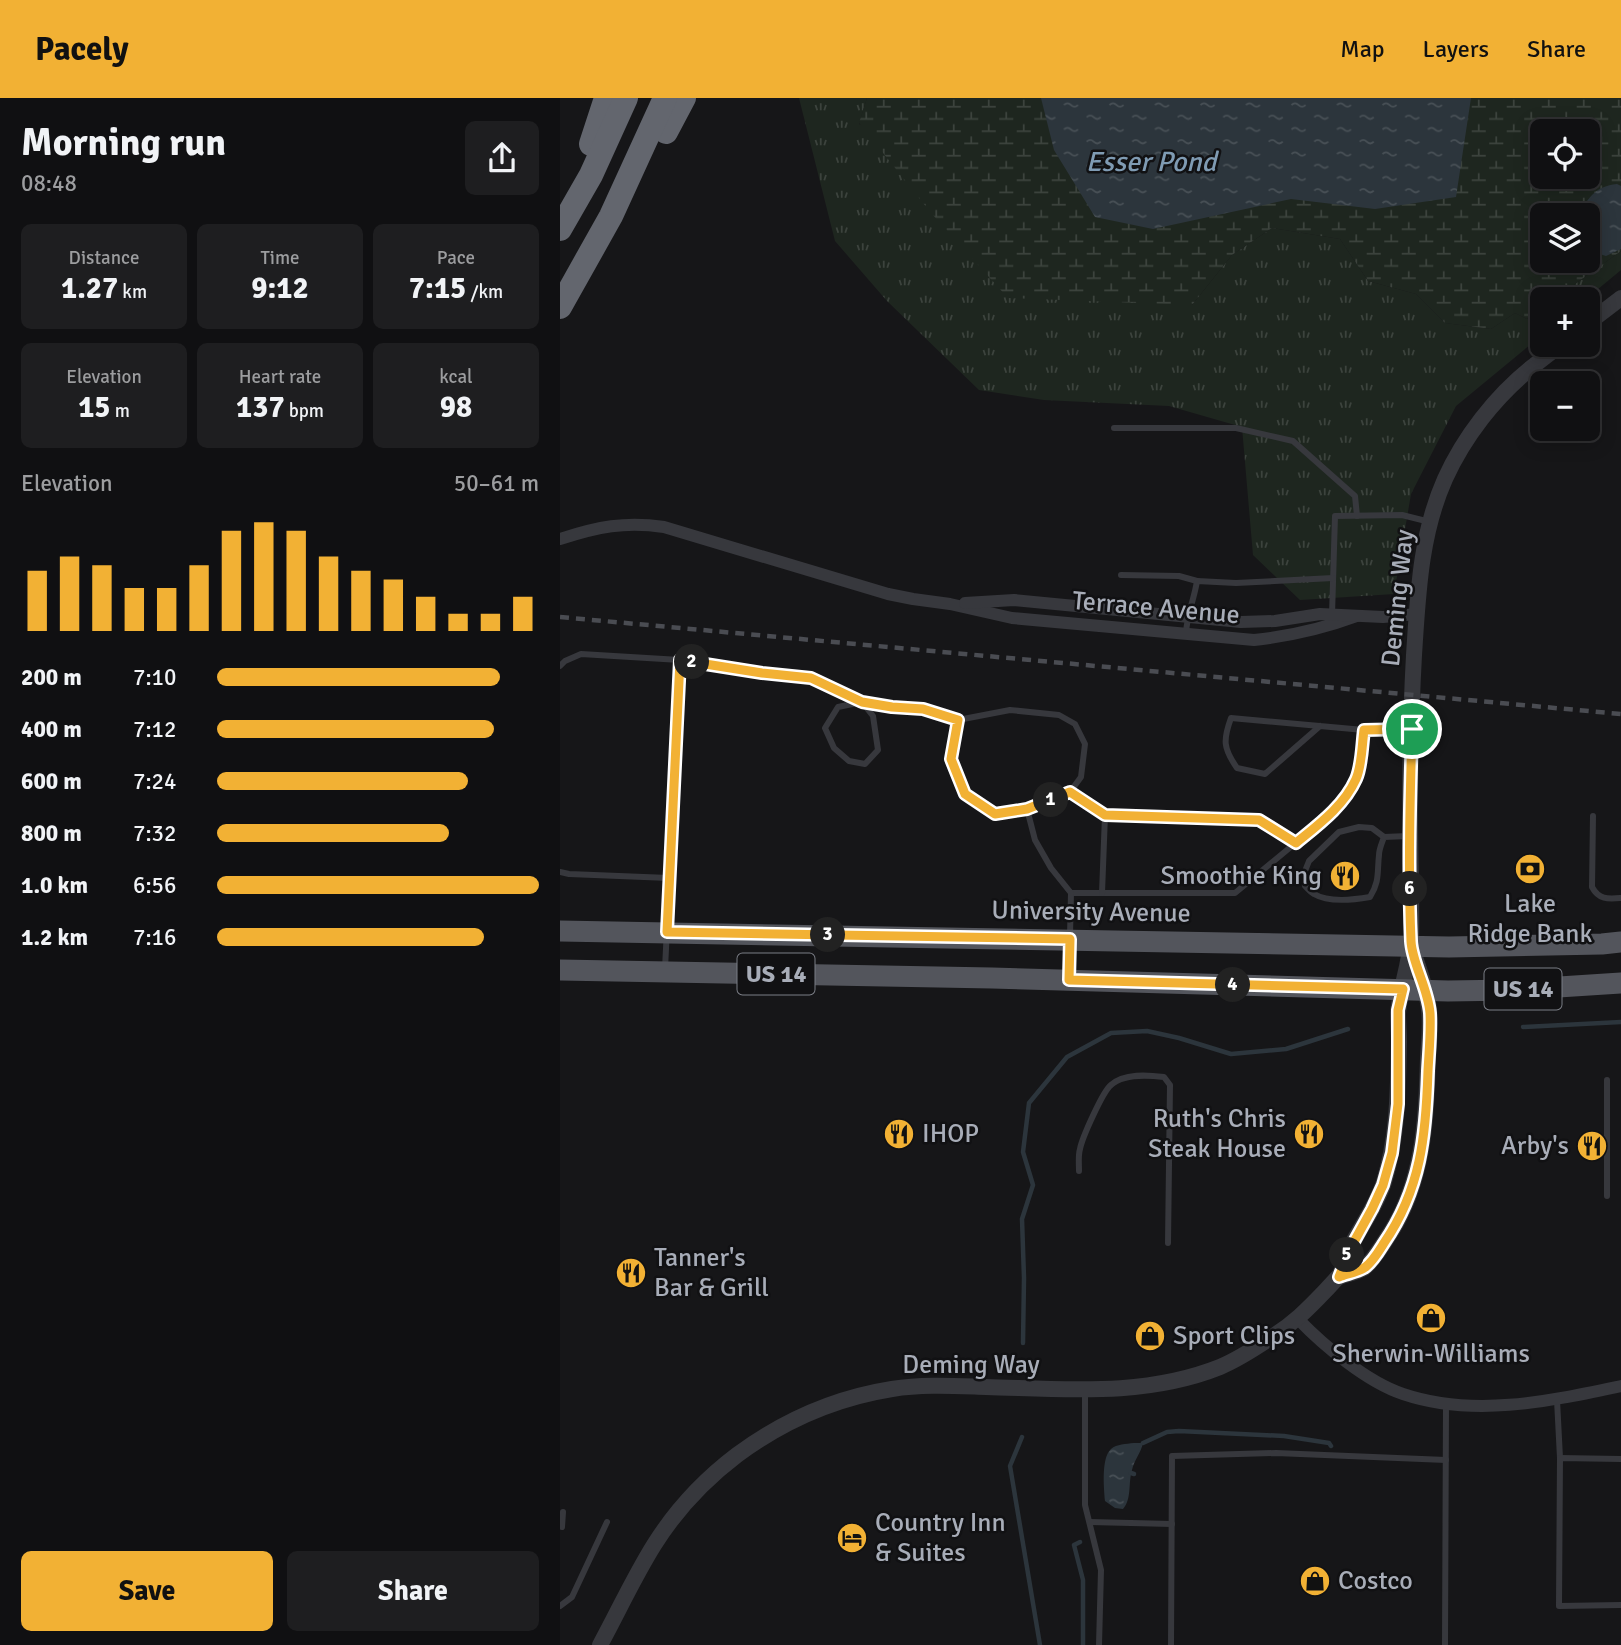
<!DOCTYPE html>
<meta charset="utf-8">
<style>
:root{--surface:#101012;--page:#1e1e20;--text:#f1f3f6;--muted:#9c9d9f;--line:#303032;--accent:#f2b134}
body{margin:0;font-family:Signika,sans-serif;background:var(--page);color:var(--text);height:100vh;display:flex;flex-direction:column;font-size:26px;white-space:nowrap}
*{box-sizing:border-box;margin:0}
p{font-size:23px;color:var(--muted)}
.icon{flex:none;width:38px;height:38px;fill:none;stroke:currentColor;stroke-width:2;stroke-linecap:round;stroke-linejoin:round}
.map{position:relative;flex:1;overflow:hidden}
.sheet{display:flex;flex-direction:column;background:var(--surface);width:560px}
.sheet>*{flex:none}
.fabs{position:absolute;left:970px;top:21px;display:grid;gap:14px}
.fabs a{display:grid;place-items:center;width:70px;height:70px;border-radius:10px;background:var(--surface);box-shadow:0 4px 18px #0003,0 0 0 2px var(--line);font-size:35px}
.pin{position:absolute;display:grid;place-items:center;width:60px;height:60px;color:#fff;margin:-30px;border:4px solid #fff;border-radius:50%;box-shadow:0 2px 7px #0007}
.km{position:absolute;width:35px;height:35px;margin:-18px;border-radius:50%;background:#222;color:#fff;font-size:19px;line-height:35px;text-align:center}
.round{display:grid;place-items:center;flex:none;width:74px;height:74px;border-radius:10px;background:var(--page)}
.head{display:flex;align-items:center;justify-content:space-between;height:119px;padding:0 21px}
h1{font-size:38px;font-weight:700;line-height:52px}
.stats{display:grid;grid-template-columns:repeat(3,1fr);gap:10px;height:119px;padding:7px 21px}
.stats div{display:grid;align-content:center;border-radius:10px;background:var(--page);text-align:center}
.stats b{font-size:30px;font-weight:700}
.stats small{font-size:19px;font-weight:400}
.stats p{font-size:19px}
.chart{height:196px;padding:14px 21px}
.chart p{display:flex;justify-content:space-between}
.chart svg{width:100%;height:126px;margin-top:7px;stroke:var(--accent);stroke-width:6}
.cta{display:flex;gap:14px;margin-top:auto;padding:14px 21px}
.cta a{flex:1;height:80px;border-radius:10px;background:var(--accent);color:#111;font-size:28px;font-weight:700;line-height:80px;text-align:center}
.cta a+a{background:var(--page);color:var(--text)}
ul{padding:0 21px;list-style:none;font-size:23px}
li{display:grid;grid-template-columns:112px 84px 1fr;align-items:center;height:52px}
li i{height:18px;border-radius:9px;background:var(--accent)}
header{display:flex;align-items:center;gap:42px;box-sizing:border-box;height:98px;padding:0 35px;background:var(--accent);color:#111}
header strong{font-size:33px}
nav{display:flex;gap:38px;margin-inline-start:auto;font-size:24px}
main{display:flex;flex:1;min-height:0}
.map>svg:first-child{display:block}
.grass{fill:url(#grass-tufts)}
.wetland{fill:url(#wetland-marsh);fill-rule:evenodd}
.water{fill:url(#water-ripples)}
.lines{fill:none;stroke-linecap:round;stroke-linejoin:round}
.stream{stroke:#2c353c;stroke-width:4.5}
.service{stroke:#37383d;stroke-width:6}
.minor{stroke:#37383d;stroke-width:12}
.tertiary{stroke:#37383d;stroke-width:16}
.primary{stroke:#53555c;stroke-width:21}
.motorway{stroke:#63666e;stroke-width:24}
.rail{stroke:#4a4c52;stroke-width:4.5;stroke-dasharray:9 7;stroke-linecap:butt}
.route-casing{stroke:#fff;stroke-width:14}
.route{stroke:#f2b134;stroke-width:9}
.labels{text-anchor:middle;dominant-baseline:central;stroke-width:5;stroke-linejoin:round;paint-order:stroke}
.shield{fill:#111113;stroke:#7b7e86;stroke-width:2}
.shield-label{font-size:24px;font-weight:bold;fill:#a8adb8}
.street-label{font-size:26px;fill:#a8adb8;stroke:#111113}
.poi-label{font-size:26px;fill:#a8adb8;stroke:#111113;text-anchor:start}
.water-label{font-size:28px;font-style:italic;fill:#7f9bb3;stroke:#111113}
</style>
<header>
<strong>Pacely</strong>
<nav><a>Map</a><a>Layers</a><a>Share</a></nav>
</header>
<main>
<section class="sheet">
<div class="head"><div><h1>Morning run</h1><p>08:48</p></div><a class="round"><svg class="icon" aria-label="share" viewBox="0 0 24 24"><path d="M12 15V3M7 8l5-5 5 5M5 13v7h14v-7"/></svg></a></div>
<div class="stats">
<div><p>Distance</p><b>1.27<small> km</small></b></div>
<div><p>Time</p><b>9:12</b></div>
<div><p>Pace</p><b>7:15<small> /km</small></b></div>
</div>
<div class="stats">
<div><p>Elevation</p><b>15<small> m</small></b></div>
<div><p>Heart rate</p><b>137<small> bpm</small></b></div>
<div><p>kcal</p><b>98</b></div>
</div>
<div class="chart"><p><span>Elevation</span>50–61 m</p>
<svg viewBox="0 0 160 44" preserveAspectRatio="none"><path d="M5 44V23M15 44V18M25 44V21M35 44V29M45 44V29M55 44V21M65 44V9M75 44V6M85 44V9M95 44V18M105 44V23M115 44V26M125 44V32M135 44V38M145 44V38M155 44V32"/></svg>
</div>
<ul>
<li><b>200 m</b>7:10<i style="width:88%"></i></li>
<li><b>400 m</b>7:12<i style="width:86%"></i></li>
<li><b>600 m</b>7:24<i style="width:78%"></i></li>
<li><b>800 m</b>7:32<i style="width:72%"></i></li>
<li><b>1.0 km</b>6:56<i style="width:100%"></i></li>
<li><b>1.2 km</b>7:16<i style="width:83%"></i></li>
</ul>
<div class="cta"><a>Save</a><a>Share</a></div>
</section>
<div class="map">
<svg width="1061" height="1547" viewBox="0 0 1061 1547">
<defs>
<pattern id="grass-tufts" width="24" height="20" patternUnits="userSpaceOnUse" patternTransform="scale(1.75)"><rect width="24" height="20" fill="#1e261f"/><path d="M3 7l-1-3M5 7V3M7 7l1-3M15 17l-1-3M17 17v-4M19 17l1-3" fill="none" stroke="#3c433d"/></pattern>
<pattern id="wetland-marsh" width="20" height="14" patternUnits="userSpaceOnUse" patternTransform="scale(1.75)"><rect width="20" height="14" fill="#1e261f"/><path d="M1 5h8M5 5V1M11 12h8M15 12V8" fill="none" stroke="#3c433d"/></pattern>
<pattern id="water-ripples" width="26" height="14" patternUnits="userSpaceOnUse" patternTransform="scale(1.75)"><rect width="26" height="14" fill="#2c353c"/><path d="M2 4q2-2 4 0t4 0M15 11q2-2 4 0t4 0" fill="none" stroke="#485056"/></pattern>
</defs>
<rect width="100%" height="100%" fill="#161618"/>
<g class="grass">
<path d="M 239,0 L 307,0 L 299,26 L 632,207 L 672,157 L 712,130 L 780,141 L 808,183 L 856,196 L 885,225 L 931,231 L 955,215 L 967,221 L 982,210 L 982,237 L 896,308 L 851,396 L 834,496 L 740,502 L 693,457 L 682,329 L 609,308 L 484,302 L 419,292 L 327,203 L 275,143 Z"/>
<path d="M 1061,153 L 1061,172 L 1026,201 L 994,201 Z"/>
</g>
<path class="wetland" d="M 307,0 L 1061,0 L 1061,153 L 994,201 L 982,201 L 982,210 L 967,221 L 955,215 L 931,231 L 885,225 L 856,196 L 808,183 L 780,141 L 712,130 L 672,157 L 632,207 L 448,200 L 372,116 L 299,25 ZM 982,33 L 1027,33 L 1027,79 L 982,79 ZM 982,117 L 1027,117 L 1027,163 L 982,163 Z"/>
<g class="water">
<path d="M 481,0 L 911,0 L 896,99 L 815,111 L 731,101 L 593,131 L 535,119 L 494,52 Z"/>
<path d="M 1057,86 L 1061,88 L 1061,151 L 1046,158 L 1027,152 L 1027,117 L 1019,117 L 1019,115 C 1031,97 1035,89 1057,86 Z"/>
<path d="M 574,1345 L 583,1345 C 581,1355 574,1362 572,1372 C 568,1385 572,1401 563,1411 L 555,1410 L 545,1403 C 544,1390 541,1360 551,1351 C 557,1346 566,1346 574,1345 Z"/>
</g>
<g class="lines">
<g class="stream">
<path d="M 963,929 L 1061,924"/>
<path d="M 463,1245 L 464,1180 L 462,1121 L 473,1087 L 463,1054 L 469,1005 L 507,959 L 551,935 L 587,933 L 619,940 L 671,956 L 726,951 L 788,931"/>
<path d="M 462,1339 L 450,1368 L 480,1547"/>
<path d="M 583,1345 L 607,1334 L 619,1333 L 724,1338 L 769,1345 L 771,1348"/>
<path d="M 571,1375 L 574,1376"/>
<path d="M 520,1444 L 514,1447 L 523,1482 L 523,1547"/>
</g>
<g class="service">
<path d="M 554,330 L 676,330 L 733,343 L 795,398 L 797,418"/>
<path d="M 561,477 L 619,478 L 637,483"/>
<path d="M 772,517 L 775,418 L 842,417 L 870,424"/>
<path d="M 626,535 C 627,516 634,502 637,483 L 676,485 L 773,480"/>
<path d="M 120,562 L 202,575 L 251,580 L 302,604 L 333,609 L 363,611 L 398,622 L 391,661 L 405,697 L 435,716 L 467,711"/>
<path d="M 0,568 L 5,563 L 21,556 L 120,562 L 105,871"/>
<path d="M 302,604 L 313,618 L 318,652 L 305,666 L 289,663 L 274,650 L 265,630 L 278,609 Z"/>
<path d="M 398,622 L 450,612 L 499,617 L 515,626 L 525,646 L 521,679 L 510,694"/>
<path d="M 760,628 L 705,676 L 677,670 C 663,650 663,642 671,620 L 804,632"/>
<path d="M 1033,718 L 1032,789 C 1039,802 1048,801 1061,800"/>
<path d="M 824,739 C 822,745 819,751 819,757 C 817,774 820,783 810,799 C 793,802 769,805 754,796 C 750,794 748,791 745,788 L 745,773 L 749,763 L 779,734 L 799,729 L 812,730 L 824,739 L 848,738"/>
<path d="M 0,774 L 9,776 L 109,780"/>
<path d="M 511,795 L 675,795 L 768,718 L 787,697 L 797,679 L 804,632 L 850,631"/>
<path d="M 542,795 L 545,717 L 699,722 L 735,745"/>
<path d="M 509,880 L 511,795 L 491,770 L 475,742 L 467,711 L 510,694 L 545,717"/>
<path d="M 1047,982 L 1047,1098"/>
<path d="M 519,1073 C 519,1066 518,1057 520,1051 C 522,1040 543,993 551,987 C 564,975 588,977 604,979 L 610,987 L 608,1145"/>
<path d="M 525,1292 L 525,1407 L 541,1472 L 539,1547"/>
<path d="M 997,1302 L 1000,1360"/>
<path d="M 1061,1361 L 1000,1360 L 999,1508 L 1061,1507"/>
<path d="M 530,1424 L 612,1426"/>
<path d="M 2,1429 L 3,1414"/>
<path d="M 0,1508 L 12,1499 L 47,1424"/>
<path d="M 611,1547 L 612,1358 L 716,1355 L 886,1362"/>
<path d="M 885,1547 L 886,1307"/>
</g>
<g class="minor">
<path d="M 0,441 C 37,429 65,423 104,429 L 328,496 L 353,501 L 390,506 L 452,520 L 694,542 C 731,538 762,531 797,518"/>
<path d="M 405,505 L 454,502 L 681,524 L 715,523 L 760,516 L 823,519 L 857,516"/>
<path d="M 738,1221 C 764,1248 807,1284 843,1296 C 914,1320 990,1303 1061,1288"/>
</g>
<g class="tertiary">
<path d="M 1027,226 L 1061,200"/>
<path d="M 779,1179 C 787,1176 797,1174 804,1170 C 812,1164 822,1148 827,1140 C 864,1086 866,1023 868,960 C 869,944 871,927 869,912 C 867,890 858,870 852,850"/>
<path d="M 40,1547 C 58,1514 74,1479 94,1447 C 116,1412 144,1382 177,1357 C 223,1323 275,1300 332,1291 C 363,1286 395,1288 426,1289 C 505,1291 585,1299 660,1269 C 677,1262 694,1251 709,1241 C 733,1226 747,1212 766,1192 C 767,1191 778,1179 779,1178 C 784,1170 786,1160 789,1152 C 800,1129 816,1109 824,1084 C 838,1038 838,992 839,944 C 839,934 838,925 838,915 C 840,890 850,866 851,841 C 852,800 850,759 850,718 C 850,664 851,611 854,557 C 858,497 860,437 885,381 C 904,339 935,299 971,270 C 981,262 991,254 1001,247"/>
</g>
<g class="primary">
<path d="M 0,833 L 889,849 L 1042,846 L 1061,844"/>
<path d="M 0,872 L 432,880 L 888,893 L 953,892 L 1061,885"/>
</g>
<g class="motorway">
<path d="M 106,34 L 124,0"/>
<path d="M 31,46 L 46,0"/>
<path d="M 0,131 L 31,77 L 66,0"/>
<path d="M 0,209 L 51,118 L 105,0"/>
</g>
<path class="rail" d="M 0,519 L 1061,616"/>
</g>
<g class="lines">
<g class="route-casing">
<path id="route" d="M 120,562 L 202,575 L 251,580 L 302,604 L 332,609 L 363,611 L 398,622 L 391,661 L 405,696 L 435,716 L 467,711 L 510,694 L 545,717 L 699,722 L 736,745 C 758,727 784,708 796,681 C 802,668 802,646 804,632 L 852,631 C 850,702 848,773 851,843 C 852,865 868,890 870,915 C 871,934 869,954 868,973 C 866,1037 861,1091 824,1145 C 819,1153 812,1165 804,1170 C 797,1174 787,1176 779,1179 L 790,1151 L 812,1111 L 823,1087 L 832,1055 L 838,1006 L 838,912 L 843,891 L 509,882 L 510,841 L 107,834 Z"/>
</g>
<use href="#route" class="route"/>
</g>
<defs>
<g id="bank-disc" transform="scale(1.575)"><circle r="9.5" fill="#f2b134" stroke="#111113"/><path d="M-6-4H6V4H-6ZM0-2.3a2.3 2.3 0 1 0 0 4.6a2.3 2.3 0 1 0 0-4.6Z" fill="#111"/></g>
<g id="restaurant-disc" transform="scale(1.575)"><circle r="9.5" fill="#f2b134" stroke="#111113"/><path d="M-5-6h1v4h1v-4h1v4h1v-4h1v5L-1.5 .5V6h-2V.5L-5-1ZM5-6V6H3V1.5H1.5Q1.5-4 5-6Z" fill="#111"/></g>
<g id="shop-disc" transform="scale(1.575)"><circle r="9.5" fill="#f2b134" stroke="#111113"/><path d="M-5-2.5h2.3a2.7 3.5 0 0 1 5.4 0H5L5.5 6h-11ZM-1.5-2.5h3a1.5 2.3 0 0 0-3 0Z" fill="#111"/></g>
<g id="hotel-disc" transform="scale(1.575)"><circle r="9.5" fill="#f2b134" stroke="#111113"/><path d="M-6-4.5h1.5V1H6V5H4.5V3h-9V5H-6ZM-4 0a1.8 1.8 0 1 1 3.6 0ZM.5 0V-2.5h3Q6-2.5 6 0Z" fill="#111"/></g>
</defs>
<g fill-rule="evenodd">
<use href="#bank-disc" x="970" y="771"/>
<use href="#restaurant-disc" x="785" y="778"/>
<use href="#restaurant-disc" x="339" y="1036"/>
<use href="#restaurant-disc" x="749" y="1036"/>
<use href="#restaurant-disc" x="1032" y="1048"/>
<use href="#restaurant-disc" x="71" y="1175"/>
<use href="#shop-disc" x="871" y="1220"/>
<use href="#shop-disc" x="590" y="1238"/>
<use href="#hotel-disc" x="292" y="1440"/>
<use href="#shop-disc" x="755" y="1483"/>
</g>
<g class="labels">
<g class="shield">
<rect x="177.5" y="855.5" width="77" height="41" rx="5"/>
<rect x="924.5" y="870.5" width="77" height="41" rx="5"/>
</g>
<g class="shield-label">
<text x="216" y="876">US 14</text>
<text x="963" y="891">US 14</text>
</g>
<g class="street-label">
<text transform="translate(838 500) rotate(-84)">Deming Way</text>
<text transform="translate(596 510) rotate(5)">Terrace Avenue</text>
<text transform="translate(531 814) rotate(1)">University Avenue</text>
<text x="411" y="1267">Deming Way</text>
</g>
<g class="poi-label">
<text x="762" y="778" text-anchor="end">Smoothie King</text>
<text x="970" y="806" text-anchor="middle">Lake<tspan x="970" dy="30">Ridge Bank</tspan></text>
<text x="726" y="1021" text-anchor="end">Ruth's Chris<tspan x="726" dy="30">Steak House</tspan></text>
<text x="362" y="1036">IHOP</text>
<text x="1009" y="1048" text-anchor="end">Arby's</text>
<text x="94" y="1160">Tanner's<tspan x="94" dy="30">Bar &amp; Grill</tspan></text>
<text x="613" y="1238">Sport Clips</text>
<text x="871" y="1256" text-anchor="middle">Sherwin-Williams</text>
<text x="315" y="1425">Country Inn<tspan x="315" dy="30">&amp; Suites</tspan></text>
<text x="778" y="1483">Costco</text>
</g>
<g class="water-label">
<text x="591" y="64">Esser Pond</text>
</g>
</g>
</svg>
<div class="fabs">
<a><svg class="icon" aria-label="locate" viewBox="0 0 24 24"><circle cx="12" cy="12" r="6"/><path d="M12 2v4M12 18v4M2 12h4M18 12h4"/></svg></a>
<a><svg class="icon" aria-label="layers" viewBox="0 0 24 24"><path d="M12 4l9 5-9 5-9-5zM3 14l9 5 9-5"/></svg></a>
<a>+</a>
<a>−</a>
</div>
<div class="pin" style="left:852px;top:631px;background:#1e9e55"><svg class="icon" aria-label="arrive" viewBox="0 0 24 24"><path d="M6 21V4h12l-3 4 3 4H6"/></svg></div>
<b class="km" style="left:491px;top:702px">1</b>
<b class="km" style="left:132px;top:564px">2</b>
<b class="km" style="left:268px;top:837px">3</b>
<b class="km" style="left:673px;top:887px">4</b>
<b class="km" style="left:787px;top:1157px">5</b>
<b class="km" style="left:850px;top:791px">6</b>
</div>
</main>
